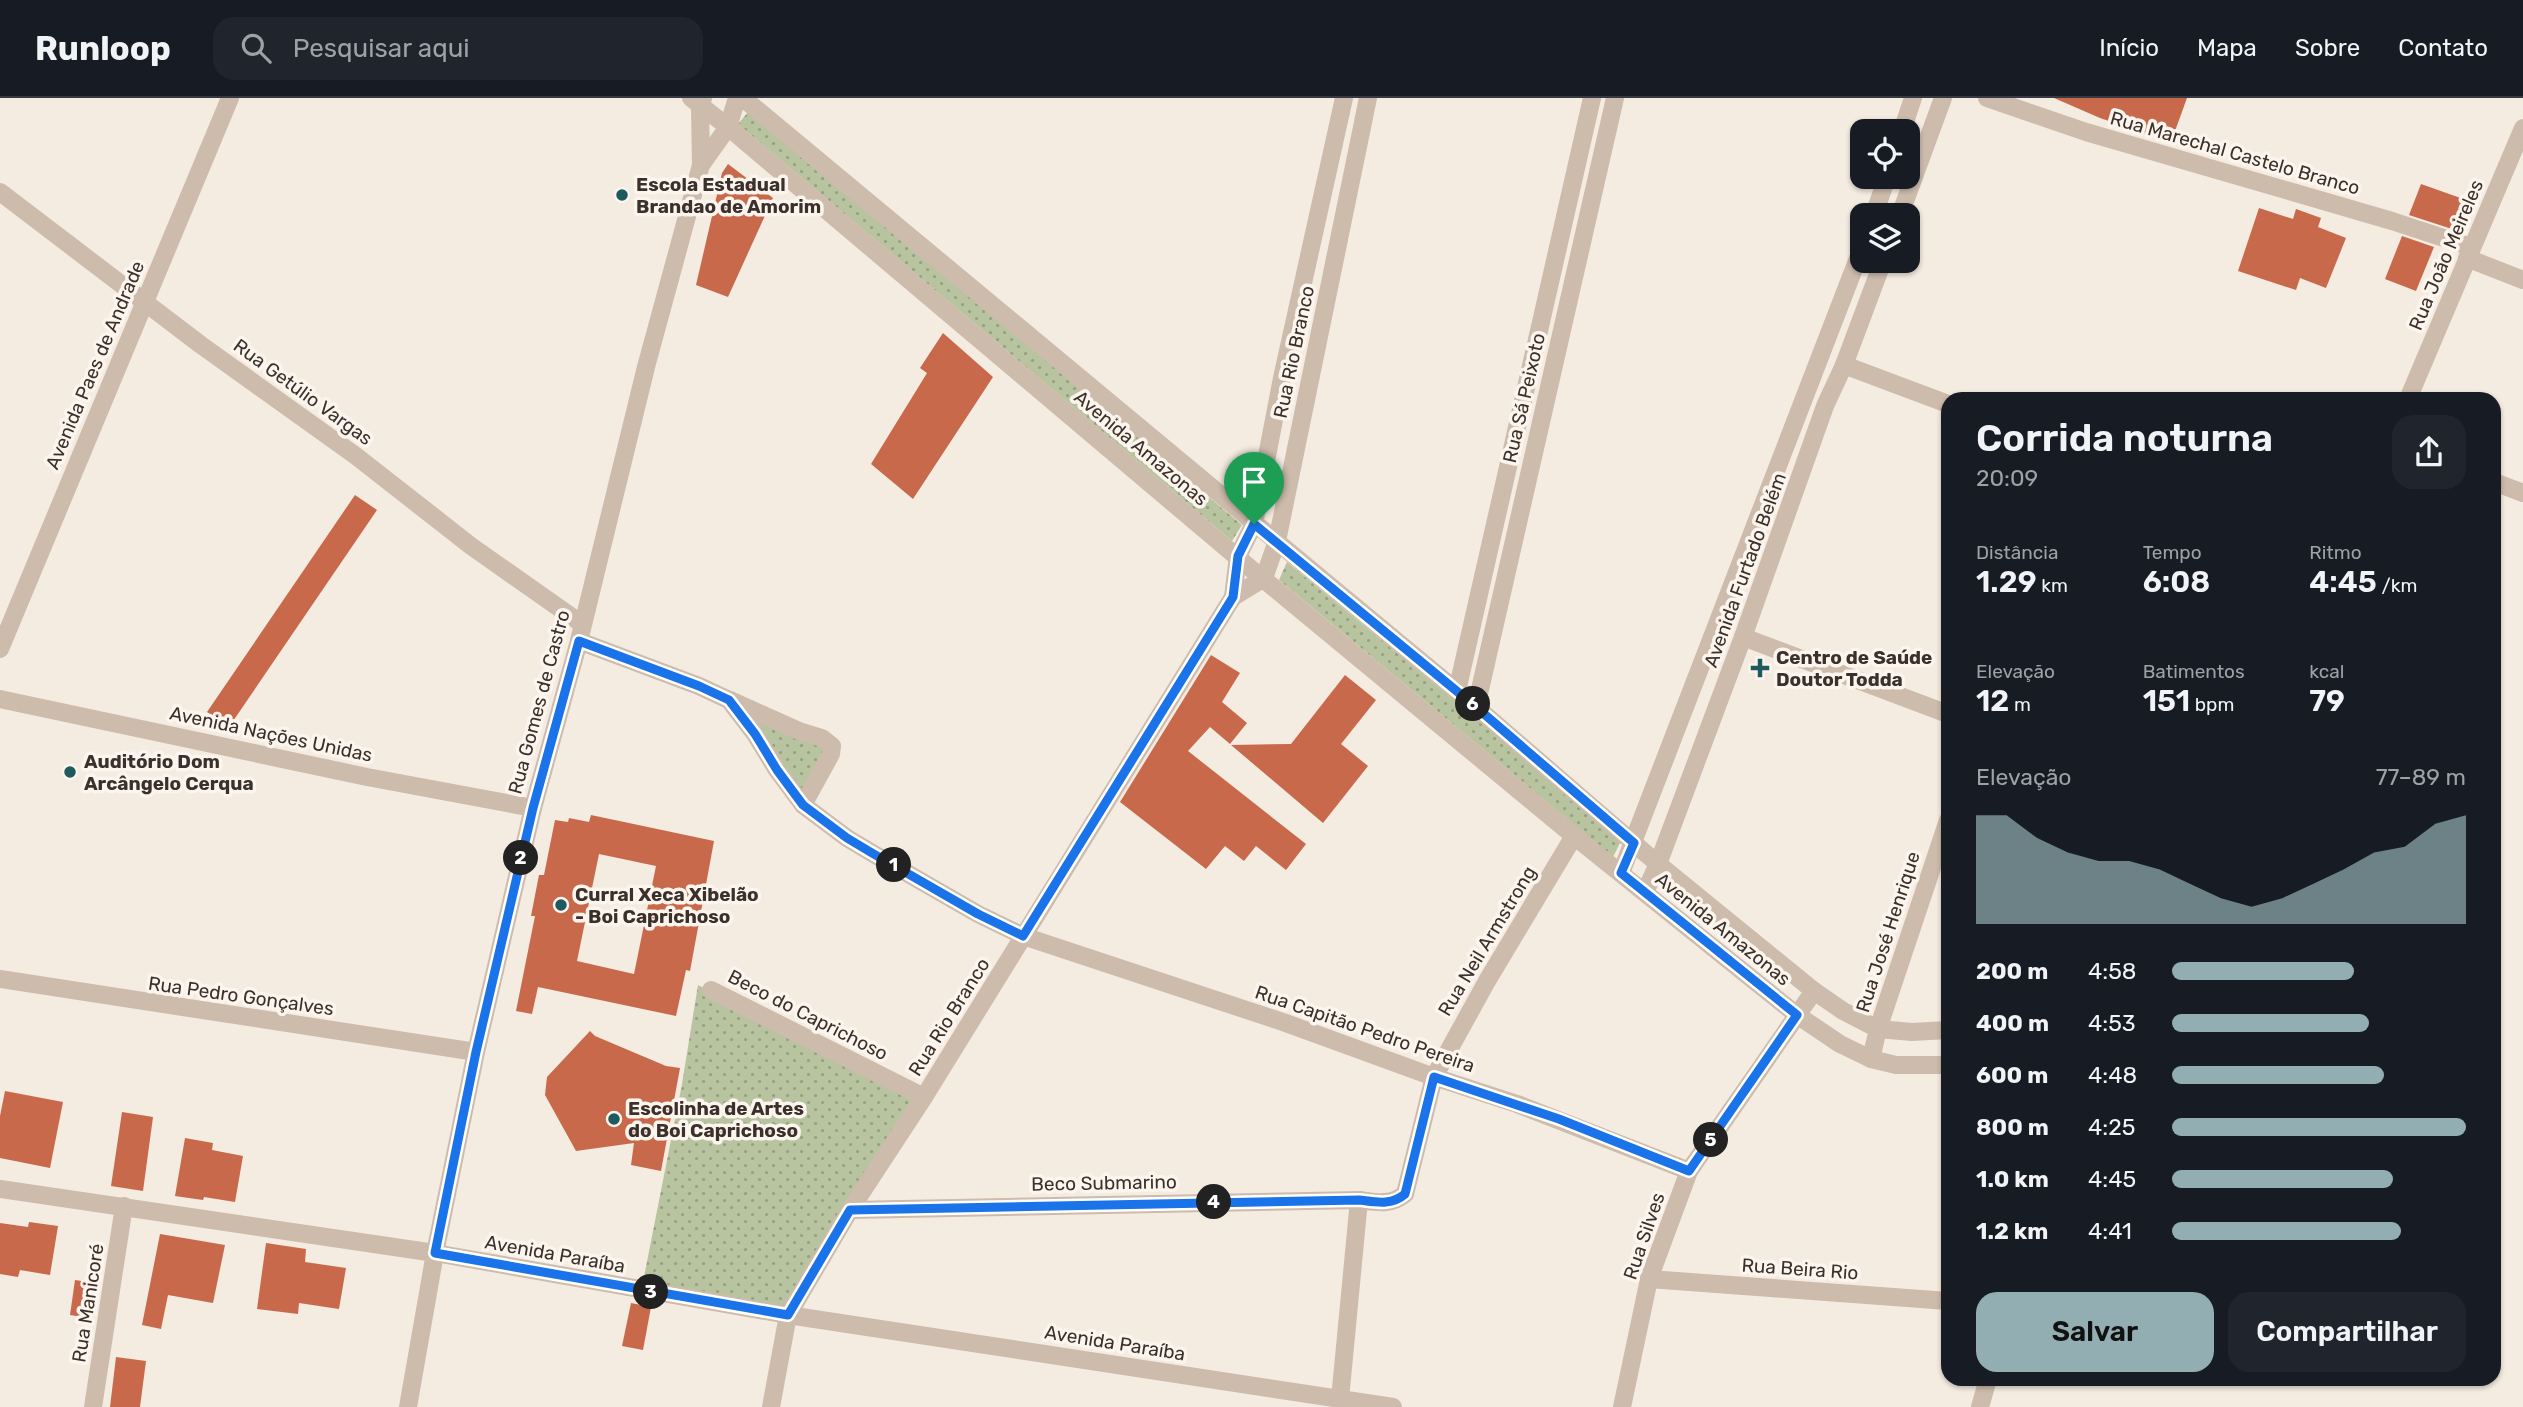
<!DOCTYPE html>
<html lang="pt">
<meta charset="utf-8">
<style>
:root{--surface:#171b24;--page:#20242c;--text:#f1f3f6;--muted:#9ea1a6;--line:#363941;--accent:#92aeb2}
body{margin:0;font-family:Rubik,sans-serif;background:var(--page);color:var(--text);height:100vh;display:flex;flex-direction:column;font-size:26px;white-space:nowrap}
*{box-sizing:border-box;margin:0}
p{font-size:23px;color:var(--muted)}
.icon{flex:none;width:38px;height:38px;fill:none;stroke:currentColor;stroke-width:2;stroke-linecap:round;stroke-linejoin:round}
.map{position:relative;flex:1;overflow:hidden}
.details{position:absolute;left:1941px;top:294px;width:560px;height:994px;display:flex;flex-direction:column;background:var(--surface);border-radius:21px;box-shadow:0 2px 5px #0004}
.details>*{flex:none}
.buttons{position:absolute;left:1850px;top:21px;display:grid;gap:14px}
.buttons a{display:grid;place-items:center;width:70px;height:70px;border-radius:14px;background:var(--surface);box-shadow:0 2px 5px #0004;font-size:35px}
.pin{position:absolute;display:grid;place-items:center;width:60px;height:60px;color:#fff;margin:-72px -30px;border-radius:50% 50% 50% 0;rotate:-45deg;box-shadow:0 0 7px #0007}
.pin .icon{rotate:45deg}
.km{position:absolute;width:35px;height:35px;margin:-18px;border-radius:50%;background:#222;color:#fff;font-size:19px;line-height:35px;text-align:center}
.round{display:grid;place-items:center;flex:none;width:74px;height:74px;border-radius:21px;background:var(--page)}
.head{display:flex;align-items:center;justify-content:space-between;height:119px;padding:0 35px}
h1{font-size:38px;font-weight:600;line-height:52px}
.stats{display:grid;grid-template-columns:repeat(3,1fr);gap:10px;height:119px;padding:7px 35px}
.stats div{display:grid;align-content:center}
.stats b{font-size:30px;font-weight:600}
.stats small{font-size:19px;font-weight:400}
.stats p{font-size:19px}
.chart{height:196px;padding:14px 35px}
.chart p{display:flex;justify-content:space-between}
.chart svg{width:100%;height:126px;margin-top:7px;fill:var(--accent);opacity:.7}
.cta{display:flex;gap:14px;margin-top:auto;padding:14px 35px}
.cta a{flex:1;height:80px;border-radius:21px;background:var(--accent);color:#111;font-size:28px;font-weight:600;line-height:80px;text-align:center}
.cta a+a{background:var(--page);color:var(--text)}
ul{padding:0 35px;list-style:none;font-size:23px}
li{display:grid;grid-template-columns:112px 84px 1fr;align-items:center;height:52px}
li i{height:18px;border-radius:9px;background:var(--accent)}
header{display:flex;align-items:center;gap:42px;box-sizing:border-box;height:98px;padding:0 35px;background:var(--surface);border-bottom:2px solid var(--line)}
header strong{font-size:33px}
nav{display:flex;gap:38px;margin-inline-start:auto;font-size:24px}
.search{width:490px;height:63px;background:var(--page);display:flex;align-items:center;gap:18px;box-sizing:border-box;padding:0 24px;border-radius:21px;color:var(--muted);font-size:26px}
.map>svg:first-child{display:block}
.park{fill:url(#park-dots)}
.building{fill:#c8694b;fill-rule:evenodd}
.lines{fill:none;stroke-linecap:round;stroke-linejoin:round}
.minor{stroke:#cdbbac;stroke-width:18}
.route-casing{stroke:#fff;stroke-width:14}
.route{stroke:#1a73e8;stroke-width:9}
.poi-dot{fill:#1f5a5e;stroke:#fbf5ee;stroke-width:2.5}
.labels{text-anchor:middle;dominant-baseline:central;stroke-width:7;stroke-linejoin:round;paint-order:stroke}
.street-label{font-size:19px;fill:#3b302b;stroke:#fbf5ee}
.poi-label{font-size:19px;font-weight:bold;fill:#3b302b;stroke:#fbf5ee;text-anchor:start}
</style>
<header>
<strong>Runloop</strong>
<div class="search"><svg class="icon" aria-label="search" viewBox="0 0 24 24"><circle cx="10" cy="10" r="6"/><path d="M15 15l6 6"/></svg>Pesquisar aqui</div>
<nav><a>Início</a><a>Mapa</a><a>Sobre</a><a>Contato</a></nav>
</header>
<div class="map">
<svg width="2523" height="1309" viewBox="0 0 2523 1309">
<defs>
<pattern id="park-dots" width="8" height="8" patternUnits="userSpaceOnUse" patternTransform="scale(1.75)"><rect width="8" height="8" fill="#b8c4a0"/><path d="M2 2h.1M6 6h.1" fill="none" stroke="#97a083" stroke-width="1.8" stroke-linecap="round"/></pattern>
</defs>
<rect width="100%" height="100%" fill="#f4ebe1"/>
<g class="park">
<path d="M 749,13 L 1242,427 L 1232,443 L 738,26 Z"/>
<path d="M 1287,464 L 1622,741 L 1613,759 L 1279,482 Z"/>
<path d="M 743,609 L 831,645 L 803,701 L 769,650 L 760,628 Z"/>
<path d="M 698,887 L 848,965 L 917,995 L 788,1214 L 642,1189 L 682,986 Z"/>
</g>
<g class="building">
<path d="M 2054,0 L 2187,0 L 2171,44 L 2100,20 Z"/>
<path d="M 728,66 L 773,100 L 728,199 L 696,187 L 722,75 Z"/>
<path d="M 2421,86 L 2469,103 L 2458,133 L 2409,117 Z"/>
<path d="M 2259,110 L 2293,121 L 2296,111 L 2321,120 L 2318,129 L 2346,140 L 2326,190 L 2300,180 L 2296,192 L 2238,173 Z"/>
<path d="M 2402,138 L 2434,149 L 2416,193 L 2385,181 Z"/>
<path d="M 943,235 L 993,279 L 913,401 L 871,366 L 927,275 L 920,270 Z"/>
<path d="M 355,397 L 377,412 L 229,629 L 207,614 Z"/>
<path d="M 1211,557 L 1240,575 L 1222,604 L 1247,625 L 1230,646 L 1210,629 L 1188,653 L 1306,746 L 1286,772 L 1256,748 L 1244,763 L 1225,748 L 1206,771 L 1120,704 Z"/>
<path d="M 1345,577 L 1376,602 L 1341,646 L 1368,668 L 1323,725 L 1231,647 L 1291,646 Z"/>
<path d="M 591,717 L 714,743 L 690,873 L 686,872 L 676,918 L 538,889 L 532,916 L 516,913 L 535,818 L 531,818 L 539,777 L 544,777 L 555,722 L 568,724 L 569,720 L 589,724 ZM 599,756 L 656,768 L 634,876 L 577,863 Z"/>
<path d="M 590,933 L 595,938 L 666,968 L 680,970 L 661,1073 L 631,1067 L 634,1045 L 576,1053 L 545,997 L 547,979 Z"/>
<path d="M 5,993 L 63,1004 L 50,1070 L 0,1060 L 0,1018 Z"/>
<path d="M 122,1014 L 153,1019 L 143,1093 L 111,1088 Z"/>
<path d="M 185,1040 L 213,1045 L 212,1052 L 243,1058 L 235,1104 L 204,1099 L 203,1102 L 175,1098 Z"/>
<path d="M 29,1124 L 58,1128 L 50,1177 L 20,1172 L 18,1179 L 0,1176 L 0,1125 L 28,1129 Z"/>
<path d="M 160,1136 L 225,1147 L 213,1205 L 168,1197 L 161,1231 L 142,1227 Z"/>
<path d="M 266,1145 L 306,1151 L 305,1164 L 346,1170 L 339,1211 L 299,1205 L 298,1216 L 257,1211 Z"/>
<path d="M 75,1182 L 95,1185 L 91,1220 L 70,1217 Z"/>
<path d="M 631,1205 L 651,1209 L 643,1252 L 622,1248 Z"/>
<path d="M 116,1259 L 146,1263 L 140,1309 L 110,1309 Z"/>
</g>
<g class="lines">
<g class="minor">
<path d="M 691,0 L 728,29 L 1250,470 L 1574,738 L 1797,917 L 1840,946 L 1871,961 L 1896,967 L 1948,967"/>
<path d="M 743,0 L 1476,609 L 1658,766 L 1814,893 L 1843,913 L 1878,931 L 1912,934 L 1948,932"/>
<path d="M 1987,0 L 2086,34 L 2392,123 L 2471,149"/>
<path d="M 1902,33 L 1913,0"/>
<path d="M 701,67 L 728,29 L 737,0"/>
<path d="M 0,94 L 201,247 L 356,358 L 471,448 L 582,526"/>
<path d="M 1874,117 L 1887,79"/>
<path d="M 1900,117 L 1943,0"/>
<path d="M 2467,160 L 2523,182"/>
<path d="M 1844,267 L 1948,306"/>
<path d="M 2408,301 L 2523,30"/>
<path d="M 2494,384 L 2523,395"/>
<path d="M 1233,499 L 1264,480 L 1277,443 L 1368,0"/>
<path d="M 1743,539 L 1948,616"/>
<path d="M 579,543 L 699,588 L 729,602 L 755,636 L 777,672 L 803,707 L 847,740 L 872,755 L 978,816 L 1023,838 L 1283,924 L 1434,979 L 1517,1006 L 1689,1073"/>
<path d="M 0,551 L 230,0"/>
<path d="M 1457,593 L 1592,0"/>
<path d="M 0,601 L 367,679 L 533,710"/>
<path d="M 730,602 L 799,633 L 822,640 L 832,648 L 831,656 L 803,707"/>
<path d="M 1476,609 L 1615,0"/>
<path d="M 1621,775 L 1862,150"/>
<path d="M 1645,794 L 1658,766 L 1743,539 L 1825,308 L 1844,267 L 1883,163"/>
<path d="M 0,881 L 476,954"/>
<path d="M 711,892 L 924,999"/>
<path d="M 1871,961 L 1878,931 L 1948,722"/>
<path d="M 0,1091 L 435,1155 L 788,1217 L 1393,1309"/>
<path d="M 850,1112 L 1359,1102 C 1376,1104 1390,1108 1405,1096 L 1434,979 L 1487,883 L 1574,738"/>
<path d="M 1649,1181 L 1948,1203"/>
<path d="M 1340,1301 L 1359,1102"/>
<path d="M 93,1309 L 124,1108"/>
<path d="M 408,1309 L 435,1155 L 476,954 L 533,710 L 579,543 L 646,269 L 701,67 L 700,8 L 703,0"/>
<path d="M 771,1309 L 788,1217 L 850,1112 L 924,999 L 1233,499 L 1238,458 L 1254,426 L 1282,280 L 1344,0"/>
<path d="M 1622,1309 L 1649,1181 L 1689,1073 L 1814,893"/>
<path d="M 1980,1309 L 1988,1281"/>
</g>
</g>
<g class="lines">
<g class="route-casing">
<path id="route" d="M 1254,426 L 1476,609 L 1634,745 L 1621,775 L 1797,917 L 1689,1073 L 1559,1021 L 1434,979 L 1405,1096 C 1391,1108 1376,1104 1359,1102 L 850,1112 L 788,1217 L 435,1155 L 476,954 L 533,710 L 579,543 L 699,588 L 729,602 L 755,636 L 777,672 L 803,707 L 847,740 L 872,755 L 978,816 L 1023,838 L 1233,499 L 1238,458 Z"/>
</g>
<use href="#route" class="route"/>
</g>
<g class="poi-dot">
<circle cx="622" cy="97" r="7"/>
<path d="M1756.5 559.5h7v7h7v7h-7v7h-7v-7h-7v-7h7z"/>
<circle cx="70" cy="674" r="7"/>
<circle cx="561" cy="807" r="7"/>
<circle cx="614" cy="1021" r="7"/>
</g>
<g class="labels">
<g class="street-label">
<text transform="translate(2235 55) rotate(16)">Rua Marechal Castelo Branco</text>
<text transform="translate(2446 157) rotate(-67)">Rua João Meireles</text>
<text transform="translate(1294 254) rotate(-78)">Rua Rio Branco</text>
<text transform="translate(95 267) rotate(-67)">Avenida Paes de Andrade</text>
<text transform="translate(303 294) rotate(36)">Rua Getúlio Vargas</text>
<text transform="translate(1524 300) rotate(-77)">Rua Sá Peixoto</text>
<text transform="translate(1141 350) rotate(40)">Avenida Amazonas</text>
<text transform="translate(1745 472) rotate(-70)">Avenida Furtado Belém</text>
<text transform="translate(539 604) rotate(-75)">Rua Gomes de Castro</text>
<text transform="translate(271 636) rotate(12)">Avenida Nações Unidas</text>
<text transform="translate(1723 831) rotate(39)">Avenida Amazonas</text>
<text transform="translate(1888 834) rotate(-72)">Rua José Henrique</text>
<text transform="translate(1487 843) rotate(-59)">Rua Neil Armstrong</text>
<text transform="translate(241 898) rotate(8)">Rua Pedro Gonçalves</text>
<text transform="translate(808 917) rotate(27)">Beco do Caprichoso</text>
<text transform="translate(949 919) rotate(-58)">Rua Rio Branco</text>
<text transform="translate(1365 931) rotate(19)">Rua Capitão Pedro Pereira</text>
<text transform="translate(1104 1085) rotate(-1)">Beco Submarino</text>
<text transform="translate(1644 1138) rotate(-71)">Rua Silves</text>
<text transform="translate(555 1156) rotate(10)">Avenida Paraíba</text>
<text transform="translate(1800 1171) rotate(4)">Rua Beira Rio</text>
<text transform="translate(88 1205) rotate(-81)">Rua Manicoré</text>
<text transform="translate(1115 1245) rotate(9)">Avenida Paraíba</text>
</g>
<g class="poi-label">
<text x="636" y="86">Escola Estadual<tspan x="636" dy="22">Brandao de Amorim</tspan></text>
<text x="1776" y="559">Centro de Saúde<tspan x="1776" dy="22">Doutor Todda</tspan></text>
<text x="84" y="663">Auditório Dom<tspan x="84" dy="22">Arcângelo Cerqua</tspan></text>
<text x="575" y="796">Curral Xeca Xibelão<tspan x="575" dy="22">- Boi Caprichoso</tspan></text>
<text x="628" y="1010">Escolinha de Artes<tspan x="628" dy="22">do Boi Caprichoso</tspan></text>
</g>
</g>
</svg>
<div class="buttons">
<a><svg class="icon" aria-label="locate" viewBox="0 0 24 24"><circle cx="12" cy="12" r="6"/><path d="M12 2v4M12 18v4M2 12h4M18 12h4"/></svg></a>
<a><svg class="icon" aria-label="layers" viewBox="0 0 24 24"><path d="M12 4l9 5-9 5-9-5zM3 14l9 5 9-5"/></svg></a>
</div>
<div class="pin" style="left:1254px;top:426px;background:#1e9e55"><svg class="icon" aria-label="arrive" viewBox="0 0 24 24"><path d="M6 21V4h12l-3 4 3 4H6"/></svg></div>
<b class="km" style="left:894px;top:767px">1</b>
<b class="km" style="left:521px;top:760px">2</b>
<b class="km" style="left:651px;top:1194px">3</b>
<b class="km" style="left:1214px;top:1104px">4</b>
<b class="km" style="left:1711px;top:1042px">5</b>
<b class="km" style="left:1473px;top:606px">6</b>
<section class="details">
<div class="head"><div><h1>Corrida noturna</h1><p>20:09</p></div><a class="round"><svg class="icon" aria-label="share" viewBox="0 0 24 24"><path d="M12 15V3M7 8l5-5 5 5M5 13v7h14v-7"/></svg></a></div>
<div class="stats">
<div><p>Distância</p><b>1.29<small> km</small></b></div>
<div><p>Tempo</p><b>6:08</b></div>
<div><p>Ritmo</p><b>4:45<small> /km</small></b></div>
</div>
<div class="stats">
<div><p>Elevação</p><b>12<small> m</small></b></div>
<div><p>Batimentos</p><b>151<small> bpm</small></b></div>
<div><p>kcal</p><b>79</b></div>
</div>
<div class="chart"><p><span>Elevação</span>77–89 m</p>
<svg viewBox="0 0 160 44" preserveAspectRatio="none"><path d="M0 44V6L10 6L20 14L30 19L40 22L50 22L60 25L70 30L80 35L90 38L100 35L110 30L120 25L130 19L140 17L150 9L160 6V44z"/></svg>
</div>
<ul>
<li><b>200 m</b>4:58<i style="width:62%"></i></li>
<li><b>400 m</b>4:53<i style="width:67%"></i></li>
<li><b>600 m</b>4:48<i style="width:72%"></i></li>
<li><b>800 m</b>4:25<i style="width:100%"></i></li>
<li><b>1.0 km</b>4:45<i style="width:75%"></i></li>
<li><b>1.2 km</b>4:41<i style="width:78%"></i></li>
</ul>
<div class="cta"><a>Salvar</a><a>Compartilhar</a></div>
</section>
</div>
